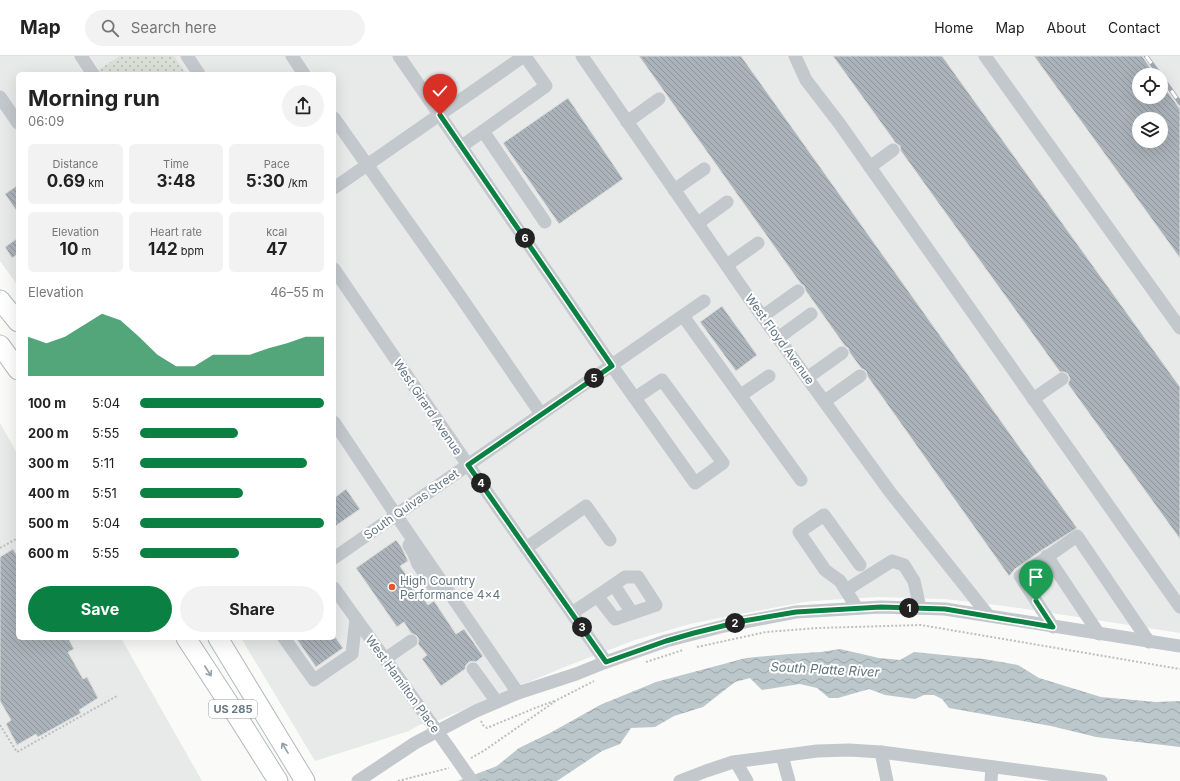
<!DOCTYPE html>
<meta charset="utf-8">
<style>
:root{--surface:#fff;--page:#f2f2f2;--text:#222;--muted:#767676;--line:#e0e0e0;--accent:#0b8043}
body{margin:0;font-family:Inter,sans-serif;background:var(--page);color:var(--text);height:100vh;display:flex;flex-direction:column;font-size:15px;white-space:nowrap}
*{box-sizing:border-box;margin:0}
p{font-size:13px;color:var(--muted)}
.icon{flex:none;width:22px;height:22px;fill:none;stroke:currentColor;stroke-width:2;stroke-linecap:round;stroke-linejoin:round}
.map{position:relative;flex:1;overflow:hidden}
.panel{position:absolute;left:16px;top:16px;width:320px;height:568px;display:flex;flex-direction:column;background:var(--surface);border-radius:6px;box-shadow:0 4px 16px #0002}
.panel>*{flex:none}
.tools{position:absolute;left:1132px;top:12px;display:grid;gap:8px}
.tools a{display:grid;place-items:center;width:36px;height:36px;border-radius:50%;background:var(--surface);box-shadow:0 4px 16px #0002;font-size:20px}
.pin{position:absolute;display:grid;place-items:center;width:34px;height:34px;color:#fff;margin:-41px -17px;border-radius:50% 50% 50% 0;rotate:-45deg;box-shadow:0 0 4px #0007}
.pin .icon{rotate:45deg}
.km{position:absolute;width:20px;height:20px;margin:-10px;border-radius:50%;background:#222;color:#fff;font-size:11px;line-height:20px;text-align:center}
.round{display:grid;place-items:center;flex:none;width:42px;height:42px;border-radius:21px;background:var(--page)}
.head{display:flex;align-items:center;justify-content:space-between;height:68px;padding:0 12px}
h1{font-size:22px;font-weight:700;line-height:30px}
.stats{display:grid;grid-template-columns:repeat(3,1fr);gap:6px;height:68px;padding:4px 12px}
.stats div{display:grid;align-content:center;border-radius:6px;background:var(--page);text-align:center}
.stats b{font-size:17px;font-weight:700}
.stats small{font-size:11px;font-weight:400}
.stats p{font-size:11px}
.chart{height:112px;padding:8px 12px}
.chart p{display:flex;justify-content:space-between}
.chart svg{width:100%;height:72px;margin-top:4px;fill:var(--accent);opacity:.7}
.cta{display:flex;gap:8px;margin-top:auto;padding:8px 12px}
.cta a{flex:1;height:46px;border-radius:24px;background:var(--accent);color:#fff;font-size:16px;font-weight:700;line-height:46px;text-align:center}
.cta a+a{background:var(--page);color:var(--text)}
ul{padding:0 12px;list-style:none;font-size:13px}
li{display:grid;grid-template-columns:64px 48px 1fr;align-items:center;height:30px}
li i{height:10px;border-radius:5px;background:var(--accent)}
header{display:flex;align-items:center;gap:24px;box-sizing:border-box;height:56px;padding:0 20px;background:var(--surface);border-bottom:1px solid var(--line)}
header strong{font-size:19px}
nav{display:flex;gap:22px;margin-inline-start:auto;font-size:14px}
.search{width:280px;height:36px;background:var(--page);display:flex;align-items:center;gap:10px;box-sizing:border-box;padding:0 14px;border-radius:22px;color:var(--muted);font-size:15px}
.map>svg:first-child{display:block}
.built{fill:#e8e9e9;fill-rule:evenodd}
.green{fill:url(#green-dots)}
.water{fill:url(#water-waves)}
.building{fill:url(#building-back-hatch);stroke:#dcdcda;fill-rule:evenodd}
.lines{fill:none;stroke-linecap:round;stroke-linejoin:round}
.highway-casing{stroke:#b4b9bd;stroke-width:21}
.path{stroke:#bbbfc2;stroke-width:2;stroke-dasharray:2 2;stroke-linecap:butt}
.minor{stroke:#c3c8cc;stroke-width:13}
.highway{stroke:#fff;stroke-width:19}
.rail-casing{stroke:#a2aab0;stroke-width:4.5}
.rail{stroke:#fff;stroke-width:3;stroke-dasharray:9;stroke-linecap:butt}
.minor-bridge{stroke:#c3c8cc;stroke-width:13}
.oneway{stroke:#939fa8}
.route-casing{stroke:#fff;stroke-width:8}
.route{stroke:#0b8043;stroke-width:5}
.poi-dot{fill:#e4572e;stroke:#fff;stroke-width:1.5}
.labels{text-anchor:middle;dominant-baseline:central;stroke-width:4;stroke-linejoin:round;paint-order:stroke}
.shield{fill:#fff;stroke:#939fa8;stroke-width:1}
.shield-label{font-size:11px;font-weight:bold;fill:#657683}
.street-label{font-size:12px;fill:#657683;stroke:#fff}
.poi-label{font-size:12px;fill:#657683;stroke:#fff;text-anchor:start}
.water-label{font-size:13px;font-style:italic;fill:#60757c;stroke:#fff}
</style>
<header>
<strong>Map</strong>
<div class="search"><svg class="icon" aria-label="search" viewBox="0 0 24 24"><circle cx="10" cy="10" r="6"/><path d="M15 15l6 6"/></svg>Search here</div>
<nav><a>Home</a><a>Map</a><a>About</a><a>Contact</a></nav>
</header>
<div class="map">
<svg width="1180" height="725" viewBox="0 0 1180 725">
<defs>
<pattern id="green-dots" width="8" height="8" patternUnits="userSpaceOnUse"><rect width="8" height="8" fill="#dadfd7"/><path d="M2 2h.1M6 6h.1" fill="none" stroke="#b4b9b4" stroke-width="1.8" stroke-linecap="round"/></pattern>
<pattern id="water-waves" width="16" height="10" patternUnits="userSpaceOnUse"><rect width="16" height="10" fill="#bbc7cb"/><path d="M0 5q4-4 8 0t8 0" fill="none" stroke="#9ca6aa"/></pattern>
<pattern id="building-back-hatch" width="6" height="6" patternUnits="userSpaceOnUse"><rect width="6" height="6" fill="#aab3b9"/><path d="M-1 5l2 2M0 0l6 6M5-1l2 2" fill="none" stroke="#8e969c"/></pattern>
</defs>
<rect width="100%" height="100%" fill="#fafaf8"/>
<g class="built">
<path d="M 0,0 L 1180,0 L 1180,577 L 1012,551 L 944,543 L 879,541 L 827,544 L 804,546 L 724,561 L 690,568 L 635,584 L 562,612 L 437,665 L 419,669 L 409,675 L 315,705 L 241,582 L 334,582 L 334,18 L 18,18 L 18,230 L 0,205 ZM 1139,19 L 1161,19 L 1161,41 L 1139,41 ZM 1139,63 L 1161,63 L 1161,85 L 1139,85 Z"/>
<path d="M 0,367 L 18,399 L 18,582 L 121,582 L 202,725 L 0,725 Z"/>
</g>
<path class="green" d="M 120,0 L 174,0 L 186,18 L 96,18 L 95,16 Z"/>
<path class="water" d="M 840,593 L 879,602 L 900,604 L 914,596 L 984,603 L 1018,609 L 1039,622 L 1101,641 L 1156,646 L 1180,645 L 1180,691 L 1096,681 L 1051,670 L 949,652 L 942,643 L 934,639 L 924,639 L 915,643 L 885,639 L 869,633 L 838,642 L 829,642 L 817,632 L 800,628 L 762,634 L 750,622 L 735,626 L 703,651 L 674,660 L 655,671 L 631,672 L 620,688 L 602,695 L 557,725 L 458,725 L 497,710 L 519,692 L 550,677 L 600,649 L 656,626 L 746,602 L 789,598 L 821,596 Z"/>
<g class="building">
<path d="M 639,0 L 741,0 L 1077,472 L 1042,494 L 1015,513 L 1009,520 L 868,321 L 866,315 L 861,312 L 850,297 L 848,292 L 845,290 L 806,235 L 804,230 L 801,228 Z"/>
<path d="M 833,0 L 942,0 L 1180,331 L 1180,483 L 1068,328 L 1070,323 L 1068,318 L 1065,316 L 1060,316 L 901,95 L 900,90 L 895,86 Z"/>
<path d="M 1034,0 L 1142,0 L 1155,19 L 1139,19 L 1139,41 L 1161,41 L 1161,27 L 1180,53 L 1180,202 ZM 1139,63 L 1161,63 L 1161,85 L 1139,85 Z"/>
<path d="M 568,42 L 623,123 L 559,168 L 503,87 Z"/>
<path d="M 18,129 L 18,157 L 5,138 Z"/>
<path d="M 18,182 L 18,198 L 12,202 L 5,191 Z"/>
<path d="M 722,250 L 757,299 L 736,315 L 700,266 Z"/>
<path d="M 346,433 L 360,453 L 334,471 L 334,442 Z"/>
<path d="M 396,484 L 402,492 L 408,505 L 400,510 L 428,549 L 434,545 L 456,578 L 464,573 L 483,600 L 476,606 L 473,605 L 469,606 L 466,609 L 465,613 L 441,630 L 422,603 L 427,599 L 418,588 L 419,584 L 417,580 L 411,577 L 404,566 L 397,571 L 356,512 Z"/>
<path d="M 13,493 L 18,501 L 18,582 L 68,582 L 74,593 L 68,596 L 83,623 L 87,621 L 98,642 L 79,654 L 81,657 L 38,681 L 36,678 L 17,689 L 6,668 L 11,664 L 0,645 L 0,501 Z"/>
<path d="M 296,582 L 336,582 L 343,592 L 316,611 Z"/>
</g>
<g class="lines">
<g class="highway-casing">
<g id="highway">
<path d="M 0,244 L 18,266"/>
<path d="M 0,289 L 18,314"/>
<path d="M 186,582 L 239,663 L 278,725"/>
<path d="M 218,582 L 305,725"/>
</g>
</g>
<g class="path">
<path d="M 0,492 L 18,482"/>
<path d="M 697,591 L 766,576 L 818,572 L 921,569 L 1180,613"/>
<path d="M 646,606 L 683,594"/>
<path d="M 481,665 L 483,669 L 487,672 L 535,652 L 554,645"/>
<path d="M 0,669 L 17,696 L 117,640"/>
<path d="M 471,702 L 485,694 L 557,644 L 594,625"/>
<path d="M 398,725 L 449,712"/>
</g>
<g class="minor">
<path d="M 81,0 L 93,18"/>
<path d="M 187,0 L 199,18"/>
<path d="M 292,0 L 304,18"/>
<path d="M 399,0 L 612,310 L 695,427 L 723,407 L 662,324 L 635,342"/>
<path d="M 582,0 L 749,242 L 890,436 L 988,559"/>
<path d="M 795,0 L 806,24 L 839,67 L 1180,551"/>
<path d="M 985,0 L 1180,272"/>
<path d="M 0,41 L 18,67"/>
<path d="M 334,62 L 458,237 L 541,358"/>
<path d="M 627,66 L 659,43"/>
<path d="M 483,75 L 545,166"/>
<path d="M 462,90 L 546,30 L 525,0"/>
<path d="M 870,111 L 893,94"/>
<path d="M 334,132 L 524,0"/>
<path d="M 674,134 L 704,113"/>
<path d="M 698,167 L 727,146"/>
<path d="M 727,209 L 758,187"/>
<path d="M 334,213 L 468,409 L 606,606"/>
<path d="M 683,260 L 801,424"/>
<path d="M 763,260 L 798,235"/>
<path d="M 778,282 L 811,258"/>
<path d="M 807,322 L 842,297"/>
<path d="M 741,339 L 769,320"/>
<path d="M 1033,343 L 1062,323"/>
<path d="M 825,345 L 860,320"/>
<path d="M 334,366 L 396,459 L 518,637"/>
<path d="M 409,489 L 414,498 L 418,508 L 435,533"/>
<path d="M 526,492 L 586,450 L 610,484"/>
<path d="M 1047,500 L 1099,578"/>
<path d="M 334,502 L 704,245"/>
<path d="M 614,529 L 632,557"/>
<path d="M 334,532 L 449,692"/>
<path d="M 846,534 L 892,505 L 904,509 L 914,525 L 920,552"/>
<path d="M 857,552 L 840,525 L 825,514 L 799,476 L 824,459 L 860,509"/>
<path d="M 572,557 L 602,537 L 625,521 L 638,521 L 656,549 L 615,563 L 597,540"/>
<path d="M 1053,571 L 1020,520 L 1077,480 L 1149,586"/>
<path d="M 284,582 L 314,624 L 352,598 L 356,563"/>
<path d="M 385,603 L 411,585"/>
<path d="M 473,613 L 497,646"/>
<path d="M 881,696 L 887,725"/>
<path d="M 782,700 L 789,725"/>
<path d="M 736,706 L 747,725"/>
<path d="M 358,725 L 415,687 L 476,655 L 518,637 L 576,618 L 606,606 L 666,585 L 724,570 L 796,556 L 881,551 L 945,553 L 1180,590"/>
<path d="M 680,725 L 706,715 L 733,706 L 817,695 L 849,694 L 881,696 L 1101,725"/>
<path d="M 991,725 L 992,711"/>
</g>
<use href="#highway" class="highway"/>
<g class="rail-casing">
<g id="rail">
<path d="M 1146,0 L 1160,19"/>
<path d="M 1161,20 L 1180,47"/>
</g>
</g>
<use href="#rail" class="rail"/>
<path class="minor-bridge" d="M 449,692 L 472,725"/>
</g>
<defs><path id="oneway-shaft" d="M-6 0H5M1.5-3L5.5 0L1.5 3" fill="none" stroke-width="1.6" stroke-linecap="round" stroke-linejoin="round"/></defs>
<g class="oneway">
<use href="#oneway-shaft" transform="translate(208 615) rotate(57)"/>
<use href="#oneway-shaft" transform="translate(285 692) rotate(-121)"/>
</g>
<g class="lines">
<g class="route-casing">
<path id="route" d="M 440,59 L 612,310 L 468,409 L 606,606 L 666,585 L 694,577 L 743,565 L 796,556 L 881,551 L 945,553 L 1053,571 L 1036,545"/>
</g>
<use href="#route" class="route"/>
</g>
<circle class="poi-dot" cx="392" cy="531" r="4"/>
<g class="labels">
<rect class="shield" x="209" y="644" width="48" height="18" rx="3"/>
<g class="shield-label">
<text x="233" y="653">US 285</text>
</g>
<g class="street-label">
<text transform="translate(780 283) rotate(54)">West Floyd Avenue</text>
<text transform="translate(428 351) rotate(56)">West Girard Avenue</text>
<text transform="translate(411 448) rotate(-35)">South Quivas Street</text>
<text transform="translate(403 628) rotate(54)">West Hamilton Place</text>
</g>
<g class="poi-label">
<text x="400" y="524">High Country<tspan x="400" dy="14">Performance 4x4</tspan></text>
</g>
<g class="water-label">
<text transform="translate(825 613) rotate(3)">South Platte River</text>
</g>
</g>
</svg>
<div class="tools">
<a><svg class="icon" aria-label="locate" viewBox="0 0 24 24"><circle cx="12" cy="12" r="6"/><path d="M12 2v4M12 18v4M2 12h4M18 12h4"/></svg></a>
<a><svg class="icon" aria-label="layers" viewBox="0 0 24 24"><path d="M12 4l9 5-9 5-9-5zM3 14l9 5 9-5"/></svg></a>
</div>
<div class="pin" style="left:1036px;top:545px;background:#1e9e55"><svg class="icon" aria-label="arrive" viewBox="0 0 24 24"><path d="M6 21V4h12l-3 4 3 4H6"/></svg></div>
<div class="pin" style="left:440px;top:59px;background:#d93025"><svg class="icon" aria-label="check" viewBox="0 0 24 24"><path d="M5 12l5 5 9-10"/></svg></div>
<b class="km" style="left:909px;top:552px">1</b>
<b class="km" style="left:735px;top:567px">2</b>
<b class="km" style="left:582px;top:571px">3</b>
<b class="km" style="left:481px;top:427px">4</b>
<b class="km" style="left:594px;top:322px">5</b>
<b class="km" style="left:525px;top:182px">6</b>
<section class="panel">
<div class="head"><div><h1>Morning run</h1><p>06:09</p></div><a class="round"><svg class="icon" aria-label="share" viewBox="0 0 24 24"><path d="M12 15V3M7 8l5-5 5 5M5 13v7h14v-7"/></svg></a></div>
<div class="stats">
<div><p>Distance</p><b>0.69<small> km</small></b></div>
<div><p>Time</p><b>3:48</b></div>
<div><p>Pace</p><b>5:30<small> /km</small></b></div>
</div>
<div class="stats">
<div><p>Elevation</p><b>10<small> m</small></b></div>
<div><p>Heart rate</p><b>142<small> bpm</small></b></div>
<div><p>kcal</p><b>47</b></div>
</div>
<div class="chart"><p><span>Elevation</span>46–55 m</p>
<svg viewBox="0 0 160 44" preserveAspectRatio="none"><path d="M0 44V20L10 24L20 20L30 13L40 6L50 10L60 20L70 31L80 38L90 38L100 31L110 31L120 31L130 27L140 24L150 20L160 20V44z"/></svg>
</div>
<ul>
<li><b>100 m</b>5:04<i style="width:100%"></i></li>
<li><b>200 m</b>5:55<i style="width:53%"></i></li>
<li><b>300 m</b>5:11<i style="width:91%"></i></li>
<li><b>400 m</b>5:51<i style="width:56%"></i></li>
<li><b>500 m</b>5:04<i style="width:100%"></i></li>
<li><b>600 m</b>5:55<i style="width:54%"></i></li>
</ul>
<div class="cta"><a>Save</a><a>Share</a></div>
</section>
</div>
